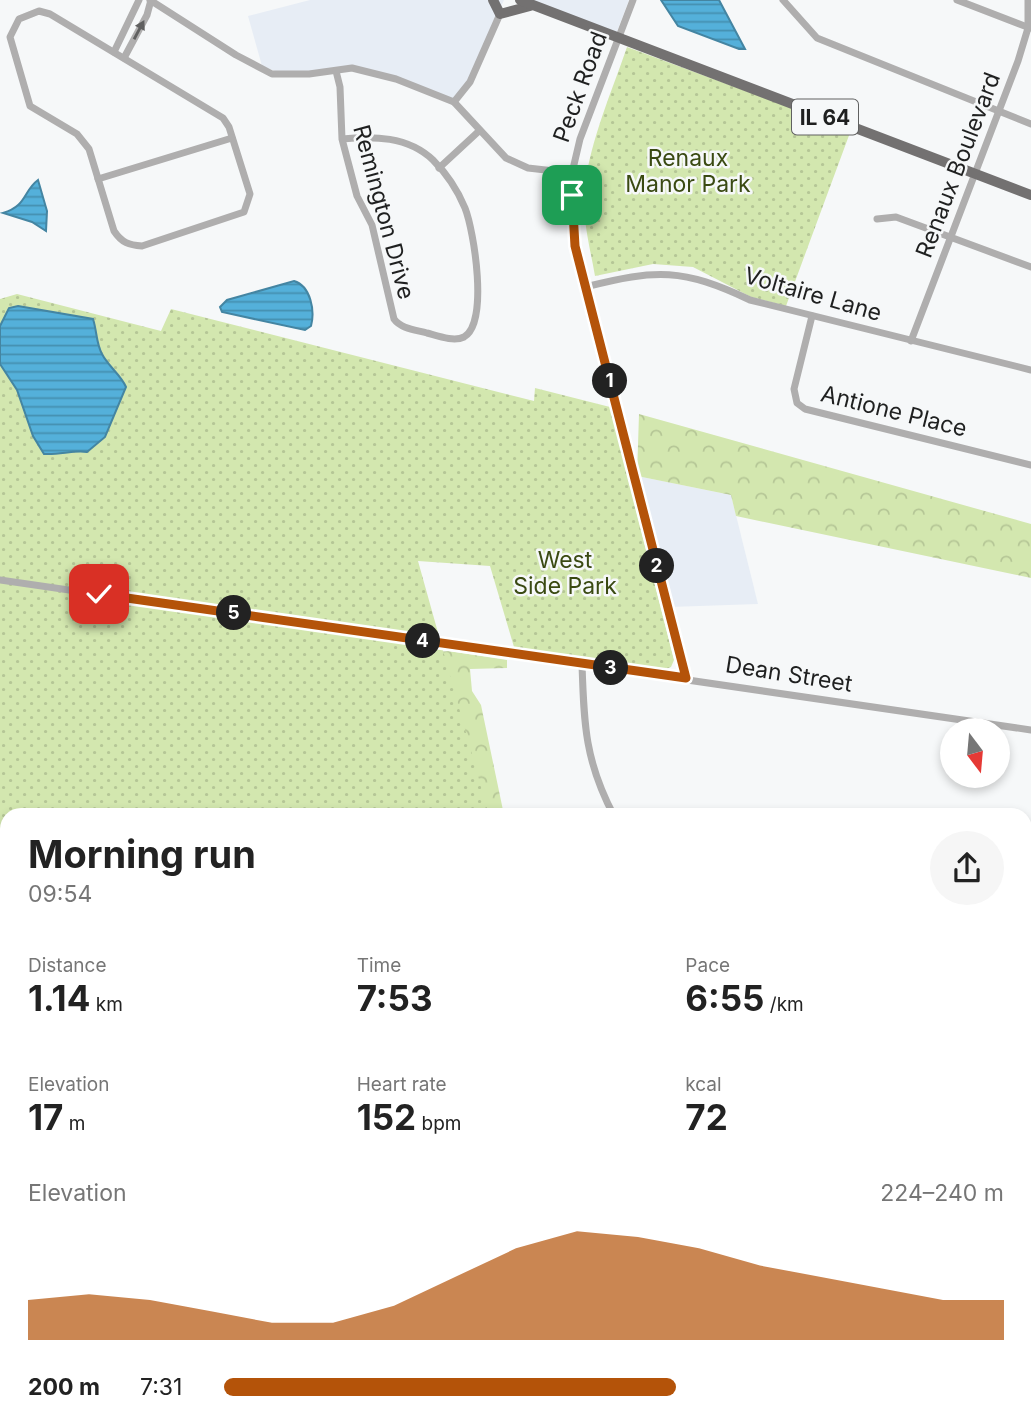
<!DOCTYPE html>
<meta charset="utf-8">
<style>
:root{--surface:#fff;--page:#f6f6f6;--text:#222;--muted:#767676;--accent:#b45309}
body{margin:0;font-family:Inter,sans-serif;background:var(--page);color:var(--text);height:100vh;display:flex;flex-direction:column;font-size:26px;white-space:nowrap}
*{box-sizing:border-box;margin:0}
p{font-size:23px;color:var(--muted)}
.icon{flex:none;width:38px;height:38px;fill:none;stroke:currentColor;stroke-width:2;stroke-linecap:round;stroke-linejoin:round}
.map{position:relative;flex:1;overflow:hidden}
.details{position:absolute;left:0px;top:808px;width:1032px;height:620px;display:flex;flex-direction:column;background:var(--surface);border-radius:21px 21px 0 0;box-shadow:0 4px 10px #0003}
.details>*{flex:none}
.needle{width:46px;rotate:164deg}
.tools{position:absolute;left:940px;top:718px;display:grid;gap:14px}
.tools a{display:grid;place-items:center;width:70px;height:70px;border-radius:50%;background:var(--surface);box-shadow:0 4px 10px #0003;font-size:35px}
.pin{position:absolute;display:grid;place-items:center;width:60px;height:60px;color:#fff;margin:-30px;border-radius:14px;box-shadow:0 4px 10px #0006}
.km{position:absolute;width:35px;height:35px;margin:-18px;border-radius:50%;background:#222;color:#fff;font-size:19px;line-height:35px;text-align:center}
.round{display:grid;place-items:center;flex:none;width:74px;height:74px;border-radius:37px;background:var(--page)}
.headline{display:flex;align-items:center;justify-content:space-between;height:119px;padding:0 28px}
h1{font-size:38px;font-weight:700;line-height:52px}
.figures{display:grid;grid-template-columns:repeat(3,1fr);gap:10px;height:119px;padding:7px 28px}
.figures div{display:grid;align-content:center}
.figures b{font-size:35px;font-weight:700}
.figures small{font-size:19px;font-weight:400}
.figures p{font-size:19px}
.chart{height:196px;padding:14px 28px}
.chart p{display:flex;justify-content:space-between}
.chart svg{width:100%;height:126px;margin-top:7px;fill:var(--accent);opacity:.7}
ul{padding:0 28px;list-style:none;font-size:23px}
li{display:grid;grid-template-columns:112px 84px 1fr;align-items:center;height:52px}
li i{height:18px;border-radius:9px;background:var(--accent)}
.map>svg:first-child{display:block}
.built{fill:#e7edf5}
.forest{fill:url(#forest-crowns)}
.park{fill:url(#park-dots)}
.water{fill:url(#water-rules);stroke:#4485a2;stroke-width:2}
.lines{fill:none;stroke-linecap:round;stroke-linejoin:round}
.stream{stroke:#4485a2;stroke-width:2}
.minor{stroke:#afaeae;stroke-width:7}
.major{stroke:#737171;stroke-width:10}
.oneway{fill:#606060}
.route-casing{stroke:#fff;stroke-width:14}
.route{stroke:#b45309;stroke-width:9}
.labels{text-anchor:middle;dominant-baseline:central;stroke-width:5;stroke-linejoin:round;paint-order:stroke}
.shield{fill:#f6f8f9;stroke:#606161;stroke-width:2}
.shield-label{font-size:21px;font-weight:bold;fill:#1f2020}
.street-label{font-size:23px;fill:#1f2020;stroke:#f6f8f9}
.park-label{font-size:23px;fill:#3a4a12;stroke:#f6f8f9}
</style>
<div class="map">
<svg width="1031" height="1428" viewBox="0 0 1031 1428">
<defs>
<pattern id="forest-crowns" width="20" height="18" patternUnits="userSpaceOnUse" patternTransform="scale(1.75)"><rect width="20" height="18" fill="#d3e7af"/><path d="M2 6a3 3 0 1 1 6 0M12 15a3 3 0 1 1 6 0" fill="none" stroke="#b5c696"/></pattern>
<pattern id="park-dots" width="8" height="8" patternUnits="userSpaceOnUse" patternTransform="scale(1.75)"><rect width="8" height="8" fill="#d3e7af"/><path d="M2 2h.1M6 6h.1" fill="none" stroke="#b5c696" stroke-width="1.8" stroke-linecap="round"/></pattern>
<pattern id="water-rules" width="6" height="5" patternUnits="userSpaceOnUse" patternTransform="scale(1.75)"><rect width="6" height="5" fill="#54b0da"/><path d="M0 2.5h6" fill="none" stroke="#458fb0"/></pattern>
</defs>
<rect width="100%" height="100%" fill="#f6f8f9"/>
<g class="built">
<path d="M 310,0 L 504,0 L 468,80 L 453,99 L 349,66 L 309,72 L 275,71 L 262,66 L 248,16 Z"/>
<path d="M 532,0 L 629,0 L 616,34 Z"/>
<path d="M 637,476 L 731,495 L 758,604 L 670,607 Z"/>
</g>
<g class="forest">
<path d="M 639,414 L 1031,524 L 1031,578 L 736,516 L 731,495 L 637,476 Z"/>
<path d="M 449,651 L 507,660 L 507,668 L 470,669 L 472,691 L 481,705 L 504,815 L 484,815 L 438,652 Z"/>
<path d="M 496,1421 L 591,1421 L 596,1428 L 498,1428 Z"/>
</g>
<g class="park">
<path d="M 627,47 L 851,130 L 786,306 L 751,297 L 693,267 L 653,264 L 595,276 C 590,247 581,215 585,185 C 591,139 612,91 627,47 Z"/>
<path d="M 17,294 L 161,331 L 171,309 L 534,401 L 535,388 L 610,407 L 674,660 L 671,667 L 663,670 L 514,647 L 490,566 L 418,561 L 489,815 L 7,816 L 7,1421 L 402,1421 L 380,1428 L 0,1428 L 0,299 Z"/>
<path d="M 587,1421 L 658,1421 L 660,1428 L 592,1428 Z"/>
</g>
<g class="water">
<path d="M 661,0 L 719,0 L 745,49 L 739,49 L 678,26 Z"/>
<path d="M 38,180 L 47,211 L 46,231 L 32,222 L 3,213 C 27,206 23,191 38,180 Z"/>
<path d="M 294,281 C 311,286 315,311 311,326 L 305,330 L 222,312 L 220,307 L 227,300 Z"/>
<path d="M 18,306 L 93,319 C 97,331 96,343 102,354 C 108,366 121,375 126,387 L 105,437 L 87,452 C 72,450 61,455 44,454 L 33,436 L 17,390 L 0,364 L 0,326 L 9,308 Z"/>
</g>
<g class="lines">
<g class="stream">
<path d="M 607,1421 L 612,1428"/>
<path d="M 132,1428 L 139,1425 L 153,1428"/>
<path d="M 326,1428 L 337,1421"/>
</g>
<g class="minor">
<path d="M 150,0 L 236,55 L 272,74 L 309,74 L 352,68 L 396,79 L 454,102 L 506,158 L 528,168 L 572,173"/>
<path d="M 633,0 L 580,139 L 572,173 L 573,218 L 585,287 L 686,678"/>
<path d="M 783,0 L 817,38 L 1031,124"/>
<path d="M 957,0 L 1030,28"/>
<path d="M 39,11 L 50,14 L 223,118 L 229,127 L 250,194 L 244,212 L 142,246 C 129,245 122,243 114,231 L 89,149 L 77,134 L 30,106 L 10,37 L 19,19 Z"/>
<path d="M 114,52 L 139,0"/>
<path d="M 124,58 L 147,15 L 151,0"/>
<path d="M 336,71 L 340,87 L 342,139 L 357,196 L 372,225 L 394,319 C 401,329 417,330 427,333 C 438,336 454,342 464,337 C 489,323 474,231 465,208 C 458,191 446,173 433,160 C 408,136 373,136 342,139"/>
<path d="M 454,102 L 470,82 L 500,14"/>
<path d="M 439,168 L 479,131"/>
<path d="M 98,179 L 232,138"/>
<path d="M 877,219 L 896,217 L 1031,267"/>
<path d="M 585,287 C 657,269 682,268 750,300 L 1031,370"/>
<path d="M 812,316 L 794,389 L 797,403 L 805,409 L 1031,465"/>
<path d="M 911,341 L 1018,61 L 1028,28 L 1028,0"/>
<path d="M 0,580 L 1031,730"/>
<path d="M 582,664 C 584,725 585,761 614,816"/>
<path d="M 812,1421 L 813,1428"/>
</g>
<g class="major">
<path d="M 493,0 L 500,14 L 530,6"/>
<path d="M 520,0 L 1031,195"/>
</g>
</g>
<defs><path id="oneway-solid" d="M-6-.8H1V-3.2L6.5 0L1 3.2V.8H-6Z" transform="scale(1.75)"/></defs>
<use class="oneway" href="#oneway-solid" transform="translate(139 30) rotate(-62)"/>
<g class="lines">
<g class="route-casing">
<path id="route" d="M 99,594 L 686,678 L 575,246 L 572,195"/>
</g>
<use href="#route" class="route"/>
</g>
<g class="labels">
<rect class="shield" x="792" y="99.5" width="66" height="35" rx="5"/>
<g class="shield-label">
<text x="825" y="117">IL 64</text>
</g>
<g class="street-label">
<text transform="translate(580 87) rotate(-70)">Peck Road</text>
<text transform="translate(958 165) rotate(-69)">Renaux Boulevard</text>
<text transform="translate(384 212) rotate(75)">Remington Drive</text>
<text transform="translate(813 294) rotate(16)">Voltaire Lane</text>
<text transform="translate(894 411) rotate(14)">Antione Place</text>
<text transform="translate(789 674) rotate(9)">Dean Street</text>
</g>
<g class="park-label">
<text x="688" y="158">Renaux<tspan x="688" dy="26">Manor Park</tspan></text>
<text x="565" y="560">West<tspan x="565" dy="26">Side Park</tspan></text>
</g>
</g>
</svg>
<div class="tools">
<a><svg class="needle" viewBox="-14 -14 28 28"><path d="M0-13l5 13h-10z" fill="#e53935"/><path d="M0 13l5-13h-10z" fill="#767676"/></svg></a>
</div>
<div class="pin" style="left:572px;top:195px;background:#1e9e55"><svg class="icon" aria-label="arrive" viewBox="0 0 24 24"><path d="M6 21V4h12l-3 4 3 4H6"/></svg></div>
<div class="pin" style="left:99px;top:594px;background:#d93025"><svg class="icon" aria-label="check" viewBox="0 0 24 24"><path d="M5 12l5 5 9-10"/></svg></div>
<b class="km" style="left:610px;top:381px">1</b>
<b class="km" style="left:657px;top:566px">2</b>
<b class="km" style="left:611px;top:668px">3</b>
<b class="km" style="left:423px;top:641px">4</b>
<b class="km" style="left:234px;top:613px">5</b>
<section class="details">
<div class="headline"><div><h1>Morning run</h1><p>09:54</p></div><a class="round"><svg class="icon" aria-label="share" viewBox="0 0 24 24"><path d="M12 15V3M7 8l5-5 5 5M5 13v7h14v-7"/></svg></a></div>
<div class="figures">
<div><p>Distance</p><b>1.14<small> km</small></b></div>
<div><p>Time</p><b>7:53</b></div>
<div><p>Pace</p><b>6:55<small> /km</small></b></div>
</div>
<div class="figures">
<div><p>Elevation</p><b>17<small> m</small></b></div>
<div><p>Heart rate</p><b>152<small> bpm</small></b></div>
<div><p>kcal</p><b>72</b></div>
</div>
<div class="chart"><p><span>Elevation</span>224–240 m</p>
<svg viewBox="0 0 160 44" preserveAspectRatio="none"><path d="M0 44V30L10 28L20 30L30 34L40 38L50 38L60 32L70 22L80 12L90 6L100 8L110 12L120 18L130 22L140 26L150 30L160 30V44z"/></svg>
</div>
<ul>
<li><b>200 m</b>7:31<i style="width:58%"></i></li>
</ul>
</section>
</div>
